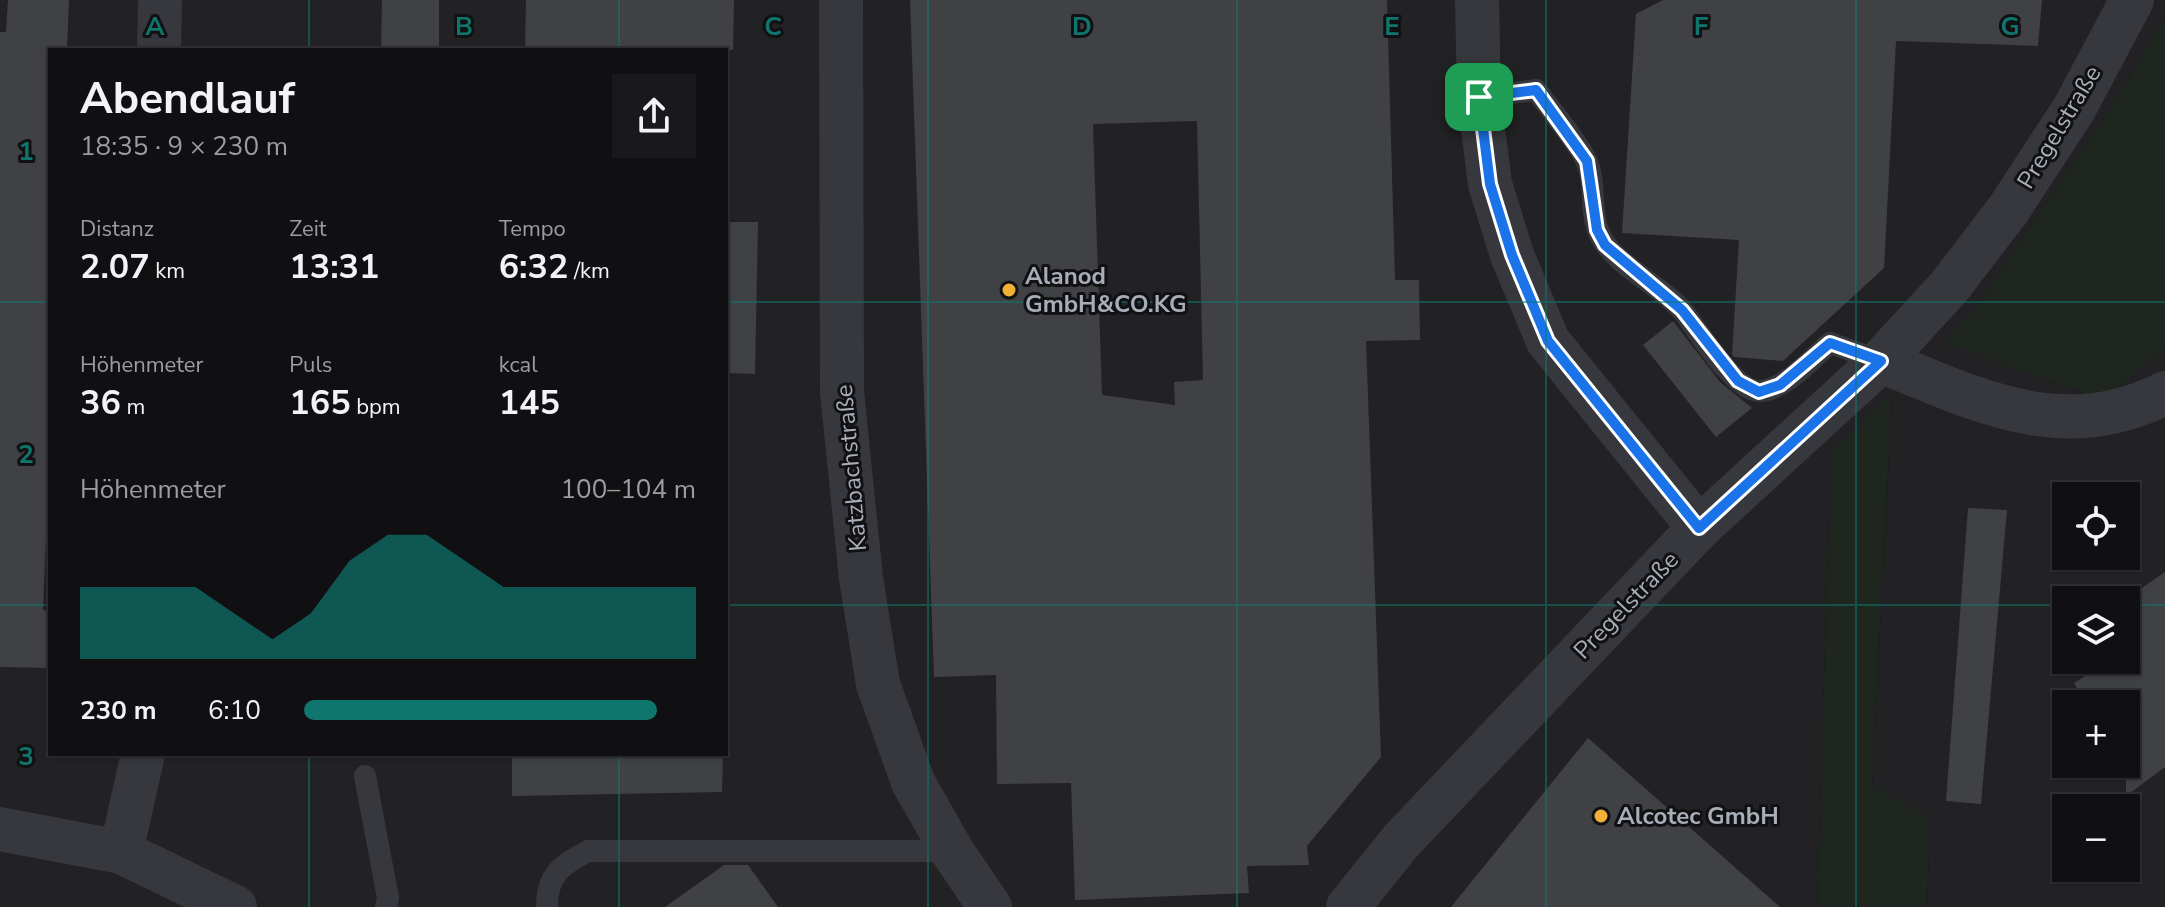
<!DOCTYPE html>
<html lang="de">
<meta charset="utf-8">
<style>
:root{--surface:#101012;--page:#19191b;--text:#f1f3f6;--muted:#9c9d9f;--line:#303032;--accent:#0f766e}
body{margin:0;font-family:"Nunito Sans",sans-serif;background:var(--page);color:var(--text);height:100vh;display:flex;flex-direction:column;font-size:30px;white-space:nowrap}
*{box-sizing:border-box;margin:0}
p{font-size:26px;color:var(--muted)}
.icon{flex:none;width:44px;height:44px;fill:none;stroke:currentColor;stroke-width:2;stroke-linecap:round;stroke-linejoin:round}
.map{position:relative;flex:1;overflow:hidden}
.side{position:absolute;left:48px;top:48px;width:680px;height:708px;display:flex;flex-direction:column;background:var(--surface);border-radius:0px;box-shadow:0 2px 6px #0004,0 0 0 2px var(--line)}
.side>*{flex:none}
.buttons{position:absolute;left:2052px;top:482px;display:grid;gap:16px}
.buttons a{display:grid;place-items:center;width:88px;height:88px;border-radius:0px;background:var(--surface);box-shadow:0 2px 6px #0004,0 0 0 2px var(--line);font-size:40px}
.pin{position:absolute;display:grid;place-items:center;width:68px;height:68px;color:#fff;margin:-34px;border-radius:16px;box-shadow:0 4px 12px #0006}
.round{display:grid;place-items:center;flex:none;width:84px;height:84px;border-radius:0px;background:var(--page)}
.overview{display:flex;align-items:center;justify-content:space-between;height:136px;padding:0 32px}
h1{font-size:44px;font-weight:700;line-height:60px}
.metrics{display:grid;grid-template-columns:repeat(3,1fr);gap:12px;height:136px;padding:8px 32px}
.metrics div{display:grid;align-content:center}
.metrics b{font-size:34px;font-weight:700}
.metrics small{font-size:22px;font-weight:400}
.metrics p{font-size:22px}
.chart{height:224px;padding:16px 32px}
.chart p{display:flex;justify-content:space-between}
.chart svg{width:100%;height:144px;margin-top:8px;fill:var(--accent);opacity:.7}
ul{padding:0 32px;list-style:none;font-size:26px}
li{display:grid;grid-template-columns:128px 96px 1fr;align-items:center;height:60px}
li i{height:20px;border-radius:10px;background:var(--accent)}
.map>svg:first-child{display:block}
.built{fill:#222225;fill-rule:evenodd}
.green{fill:#1e261f}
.building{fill:#404145;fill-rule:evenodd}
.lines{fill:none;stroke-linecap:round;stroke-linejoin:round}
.service{stroke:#37383d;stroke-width:22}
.minor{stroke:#37383d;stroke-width:44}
.route-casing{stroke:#fff;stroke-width:16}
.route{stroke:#1a73e8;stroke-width:10}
.grid{fill:none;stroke:#0f766e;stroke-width:2;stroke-opacity:0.55}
.poi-dot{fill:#f2b134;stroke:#111113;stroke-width:3}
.labels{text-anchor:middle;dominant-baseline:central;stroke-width:6;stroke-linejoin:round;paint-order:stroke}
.street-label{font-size:24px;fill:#a8adb8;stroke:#111113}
.poi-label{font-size:24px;font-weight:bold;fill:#a8adb8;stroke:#111113;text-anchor:start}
.grid-label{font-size:26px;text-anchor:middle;font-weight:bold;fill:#0f766e;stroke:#111113;stroke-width:6;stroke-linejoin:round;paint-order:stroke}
</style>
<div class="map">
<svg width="2165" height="907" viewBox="0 0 2165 907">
<rect width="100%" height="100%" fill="#161618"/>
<path class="built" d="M 0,0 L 2165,0 L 2165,16 L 2106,116 L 1972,312 L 1945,343 L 2103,400 L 2165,350 L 2165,907 L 1927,907 L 1930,817 L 1872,787 L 1892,395 L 1831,453 L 1817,907 L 0,907 ZM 50,50 L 726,50 L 726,754 L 50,754 ZM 2066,496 L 2126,496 L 2126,556 L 2066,556 ZM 2066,600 L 2126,600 L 2126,660 L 2066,660 ZM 2066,704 L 2126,704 L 2126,764 L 2066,764 ZM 2066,808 L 2126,808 L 2126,868 L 2066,868 Z"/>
<g class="green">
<path d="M 2165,16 L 2165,350 L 2103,400 L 1944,343 L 1972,312 L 2106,116 Z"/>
<path d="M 1892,393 L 1872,786 L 1930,817 L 1927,907 L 1817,907 L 1831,452 Z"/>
</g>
<g class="building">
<path d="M 8,0 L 69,0 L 67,50 L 50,50 L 50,441 L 43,610 L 50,611 L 50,668 L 0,667 L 0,32 L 6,32 Z"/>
<path d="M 382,0 L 439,0 L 439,50 L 381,50 Z"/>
<path d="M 526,0 L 734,0 L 733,50 L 525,50 Z"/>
<path d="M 910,0 L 1387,0 L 1395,280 L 1419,280 L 1420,340 L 1366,341 L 1381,757 L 1307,846 L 1309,865 L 1247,866 L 1249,893 L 1075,900 L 1071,783 L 997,784 L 996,675 L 934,677 ZM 1197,121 L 1203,380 L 1174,382 L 1175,405 L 1102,395 L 1093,124 Z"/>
<path d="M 1663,0 L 2042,0 L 2038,46 L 1896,41 L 1884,268 L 1783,361 L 1734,357 L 1732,354 L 1739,240 L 1622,233 L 1636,14 Z"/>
<path d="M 726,222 L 758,222 L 755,374 L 726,373 Z"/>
<path d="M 1673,321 L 1720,382 L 1752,408 L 1716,437 L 1643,345 Z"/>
<path d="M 1968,508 L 2007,510 L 1981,804 L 1946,801 Z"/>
<path d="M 2165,572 L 2165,767 L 2126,796 L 2126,704 L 2086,704 L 2074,683 L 2110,660 L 2126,660 L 2126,599 Z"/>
<path d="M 1588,738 L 1780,907 L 1451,907 Z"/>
<path d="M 512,754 L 723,754 L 722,792 L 512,796 Z"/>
<path d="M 724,865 L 748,865 L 778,907 L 665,907 Z"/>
</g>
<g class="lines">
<g class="service">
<path d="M 1479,97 L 1536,90 C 1550,109 1577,141 1586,160 C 1598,185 1587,218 1604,242 C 1622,269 1665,288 1686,315 C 1699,333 1737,394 1761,391 C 1786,389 1811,359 1830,343 L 1881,361"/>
<path d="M 365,776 L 388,898 L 386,907"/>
<path d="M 547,907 C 547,875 561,865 588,851 L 952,851"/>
</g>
<g class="minor">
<path d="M 841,0 L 842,392 L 861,578 L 878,684 L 913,782 L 952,851 L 990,907"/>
<path d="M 1477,0 L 1479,97 L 1490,184 L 1512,255 L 1548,341 L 1699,528"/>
<path d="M 159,50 L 160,0"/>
<path d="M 1881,361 C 1977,400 2063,445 2165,393"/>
<path d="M 0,829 L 121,852 L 235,907"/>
<path d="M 121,852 L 143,754"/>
<path d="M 1348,907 L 1401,841 L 1699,528 L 1881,361 L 1949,287 L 2008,210 L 2074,109 L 2132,0"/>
</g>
</g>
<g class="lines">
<g class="route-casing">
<path id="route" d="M 1536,90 L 1587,161 L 1597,230 L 1605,245 L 1682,310 L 1738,381 L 1759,392 L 1780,385 L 1830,343 L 1881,361 L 1699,528 L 1548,341 L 1512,255 L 1490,184 L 1479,97 Z"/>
</g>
<use href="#route" class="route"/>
</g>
<path class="grid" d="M 309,0 L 309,50M 619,0 L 619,50M 928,0 L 928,907M 1237,0 L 1237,907M 1546,0 L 1546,907M 1856,0 L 1856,907M 0,302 L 50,302M 726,302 L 2165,302M 0,605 L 50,605M 726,605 L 2066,605M 2126,605 L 2165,605M 309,754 L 309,907M 619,754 L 619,907"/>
<g class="poi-dot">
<circle cx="1009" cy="290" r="8"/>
<circle cx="1601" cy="816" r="8"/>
</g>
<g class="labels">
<g class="street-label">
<text transform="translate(2059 127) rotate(-59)">Pregelstraße</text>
<text transform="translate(851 468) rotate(-95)">Katzbachstraße</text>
<text transform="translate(1626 605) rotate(-46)">Pregelstraße</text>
</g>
<g class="poi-label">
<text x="1025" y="276">Alanod<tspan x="1025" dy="28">GmbH&amp;CO.KG</tspan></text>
<text x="1617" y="816">Alcotec GmbH</text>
</g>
</g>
<g class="grid-label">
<text x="155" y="35">A</text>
<text x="464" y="35">B</text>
<text x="773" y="35">C</text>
<text x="1082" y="35">D</text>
<text x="1392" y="35">E</text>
<text x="1701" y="35">F</text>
<text x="2010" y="35">G</text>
<text x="26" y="160">1</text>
<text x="26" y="463">2</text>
<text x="26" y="765">3</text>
</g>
</svg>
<div class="buttons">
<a><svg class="icon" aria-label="locate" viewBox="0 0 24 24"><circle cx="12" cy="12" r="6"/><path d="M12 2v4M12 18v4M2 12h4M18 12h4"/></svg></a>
<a><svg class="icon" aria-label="layers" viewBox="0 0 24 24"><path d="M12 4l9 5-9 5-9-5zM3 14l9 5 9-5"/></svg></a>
<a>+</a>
<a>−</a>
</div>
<div class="pin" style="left:1479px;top:97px;background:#1e9e55"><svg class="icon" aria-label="arrive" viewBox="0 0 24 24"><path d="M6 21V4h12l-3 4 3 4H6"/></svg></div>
<section class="side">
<div class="overview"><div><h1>Abendlauf</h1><p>18:35 · 9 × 230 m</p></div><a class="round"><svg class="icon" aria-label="share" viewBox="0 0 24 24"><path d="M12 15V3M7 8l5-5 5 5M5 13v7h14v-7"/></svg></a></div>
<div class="metrics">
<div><p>Distanz</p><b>2.07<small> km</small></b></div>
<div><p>Zeit</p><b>13:31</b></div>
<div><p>Tempo</p><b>6:32<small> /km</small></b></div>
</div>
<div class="metrics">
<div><p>Höhenmeter</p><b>36<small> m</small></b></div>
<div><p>Puls</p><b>165<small> bpm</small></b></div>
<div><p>kcal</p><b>145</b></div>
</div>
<div class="chart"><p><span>Höhenmeter</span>100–104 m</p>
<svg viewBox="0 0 160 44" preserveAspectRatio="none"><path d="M0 44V22L10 22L20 22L30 22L40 30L50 38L60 30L70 14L80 6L90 6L100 14L110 22L120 22L130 22L140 22L150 22L160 22V44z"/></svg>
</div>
<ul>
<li><b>230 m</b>6:10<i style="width:90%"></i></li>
</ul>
</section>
</div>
